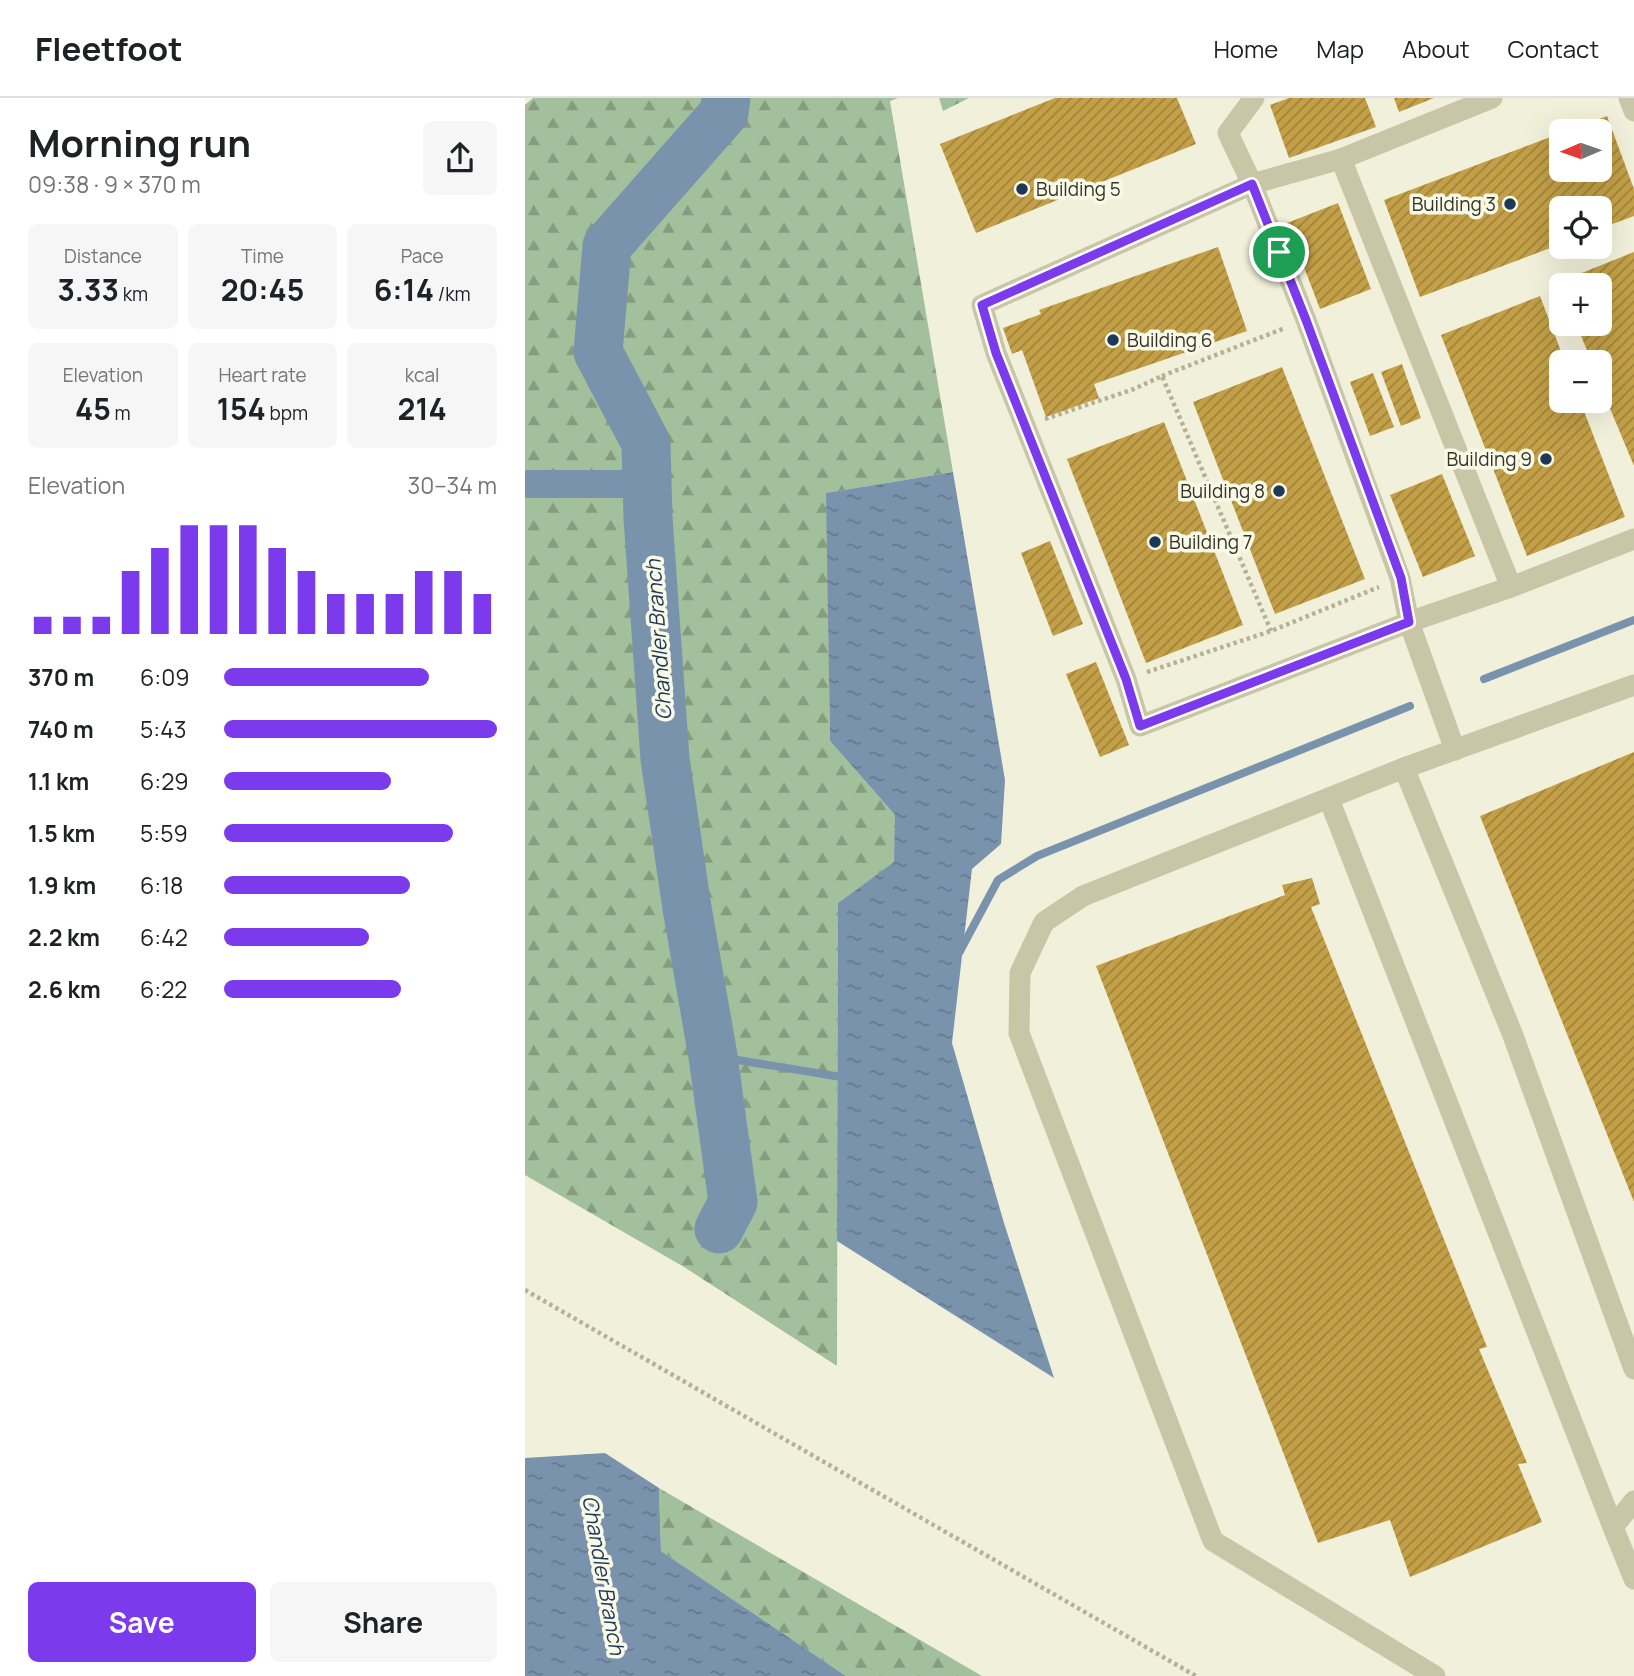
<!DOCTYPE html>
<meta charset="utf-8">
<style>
:root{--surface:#fff;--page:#f6f6f6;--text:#202124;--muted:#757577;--line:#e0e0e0;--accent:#7c3aed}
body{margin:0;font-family:Manrope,sans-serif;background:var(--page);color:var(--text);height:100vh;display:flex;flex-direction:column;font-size:26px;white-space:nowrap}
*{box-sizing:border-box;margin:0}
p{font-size:23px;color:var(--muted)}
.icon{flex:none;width:38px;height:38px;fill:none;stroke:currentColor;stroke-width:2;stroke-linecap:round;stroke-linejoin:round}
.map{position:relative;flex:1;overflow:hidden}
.details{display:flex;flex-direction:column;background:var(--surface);width:525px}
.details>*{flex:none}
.needle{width:46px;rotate:268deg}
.fabs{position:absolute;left:1024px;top:21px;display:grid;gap:14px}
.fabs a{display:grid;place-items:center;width:63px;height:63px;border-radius:10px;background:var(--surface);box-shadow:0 7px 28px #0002;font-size:35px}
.pin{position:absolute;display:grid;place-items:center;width:60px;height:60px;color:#fff;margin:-30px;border:4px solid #fff;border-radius:50%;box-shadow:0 2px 7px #0007}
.round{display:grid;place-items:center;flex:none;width:74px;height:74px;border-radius:10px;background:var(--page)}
.overview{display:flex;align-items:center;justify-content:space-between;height:119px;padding:0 28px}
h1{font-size:38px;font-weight:700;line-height:52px}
.metrics{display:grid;grid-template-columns:repeat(3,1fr);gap:10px;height:119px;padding:7px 28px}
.metrics div{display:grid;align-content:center;border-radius:10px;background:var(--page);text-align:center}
.metrics b{font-size:30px;font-weight:700}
.metrics small{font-size:19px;font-weight:400}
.metrics p{font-size:19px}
.chart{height:196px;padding:14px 28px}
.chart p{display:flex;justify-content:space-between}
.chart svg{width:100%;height:126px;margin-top:7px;stroke:var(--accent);stroke-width:6}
.primary-button{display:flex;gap:14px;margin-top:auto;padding:14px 28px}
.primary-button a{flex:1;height:80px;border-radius:10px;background:var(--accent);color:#fff;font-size:28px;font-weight:700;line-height:80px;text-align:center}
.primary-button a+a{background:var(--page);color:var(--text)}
ul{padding:0 28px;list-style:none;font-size:23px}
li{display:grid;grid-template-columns:112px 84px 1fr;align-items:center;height:52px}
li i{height:18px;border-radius:9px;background:var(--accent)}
header{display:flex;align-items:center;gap:42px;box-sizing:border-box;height:98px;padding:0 35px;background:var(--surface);border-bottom:2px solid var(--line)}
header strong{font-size:33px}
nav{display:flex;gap:38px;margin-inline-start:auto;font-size:24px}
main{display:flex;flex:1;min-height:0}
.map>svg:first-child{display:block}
.forest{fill:url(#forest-firs)}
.water{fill:url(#water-ripples)}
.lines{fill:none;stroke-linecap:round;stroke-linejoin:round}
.stream{stroke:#7a93ad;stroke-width:8}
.canal{stroke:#7a93ad;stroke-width:28}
.river{stroke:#7a93ad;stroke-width:49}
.building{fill:url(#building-hatch)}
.path{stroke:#b5b191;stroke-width:4.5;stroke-dasharray:3.5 3.5;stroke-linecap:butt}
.minor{stroke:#c9c6a7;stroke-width:21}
.route-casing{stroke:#fff;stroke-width:14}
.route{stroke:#7c3aed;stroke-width:9}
.poi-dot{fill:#1e3856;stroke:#f9f9e7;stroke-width:2.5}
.labels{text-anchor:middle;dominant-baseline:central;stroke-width:7;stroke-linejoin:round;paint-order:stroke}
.poi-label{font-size:19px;fill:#353227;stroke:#f9f9e7;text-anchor:start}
.water-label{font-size:21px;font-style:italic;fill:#1e3856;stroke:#f9f9e7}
</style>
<header>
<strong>Fleetfoot</strong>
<nav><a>Home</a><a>Map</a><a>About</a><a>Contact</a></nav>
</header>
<main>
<section class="details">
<div class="overview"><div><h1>Morning run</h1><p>09:38 · 9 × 370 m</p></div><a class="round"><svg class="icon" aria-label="share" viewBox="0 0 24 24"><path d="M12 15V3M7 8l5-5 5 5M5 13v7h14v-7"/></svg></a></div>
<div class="metrics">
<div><p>Distance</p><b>3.33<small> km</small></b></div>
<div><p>Time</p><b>20:45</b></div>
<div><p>Pace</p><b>6:14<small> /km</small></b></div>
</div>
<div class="metrics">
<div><p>Elevation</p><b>45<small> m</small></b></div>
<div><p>Heart rate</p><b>154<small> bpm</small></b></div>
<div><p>kcal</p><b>214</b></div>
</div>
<div class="chart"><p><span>Elevation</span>30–34 m</p>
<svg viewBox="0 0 160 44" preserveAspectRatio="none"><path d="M5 44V38M15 44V38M25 44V38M35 44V22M45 44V14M55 44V6M65 44V6M75 44V6M85 44V14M95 44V22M105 44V30M115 44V30M125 44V30M135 44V22M145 44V22M155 44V30"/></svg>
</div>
<ul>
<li><b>370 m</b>6:09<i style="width:75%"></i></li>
<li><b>740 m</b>5:43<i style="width:100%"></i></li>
<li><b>1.1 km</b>6:29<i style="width:61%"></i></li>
<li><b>1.5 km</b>5:59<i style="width:84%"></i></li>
<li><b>1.9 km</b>6:18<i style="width:68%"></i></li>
<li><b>2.2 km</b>6:42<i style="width:53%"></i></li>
<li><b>2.6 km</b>6:22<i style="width:65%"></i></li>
</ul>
<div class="primary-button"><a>Save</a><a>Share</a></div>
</section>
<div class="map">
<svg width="1109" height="1578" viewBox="0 0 1109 1578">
<defs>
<pattern id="forest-firs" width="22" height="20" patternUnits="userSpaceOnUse" patternTransform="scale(1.75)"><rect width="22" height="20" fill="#a2c09b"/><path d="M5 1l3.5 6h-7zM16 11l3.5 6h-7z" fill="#859d7e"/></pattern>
<pattern id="water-ripples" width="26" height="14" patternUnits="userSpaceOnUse" patternTransform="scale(1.75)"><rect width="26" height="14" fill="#7a93ad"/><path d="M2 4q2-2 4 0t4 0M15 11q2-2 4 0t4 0" fill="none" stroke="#65798d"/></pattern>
<pattern id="building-hatch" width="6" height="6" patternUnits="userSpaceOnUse" patternTransform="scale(1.75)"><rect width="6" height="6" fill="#c3a047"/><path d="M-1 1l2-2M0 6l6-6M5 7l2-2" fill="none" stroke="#9f833b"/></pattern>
</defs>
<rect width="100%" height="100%" fill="#f1f1db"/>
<g class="forest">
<path d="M 8,0 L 373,0 L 365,3 L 428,374 L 302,395 L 305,643 L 370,717 L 370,764 L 313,805 L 312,1268 L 159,1169 L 0,1077 L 0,7 Z"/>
<path d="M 414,0 L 444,0 L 418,13 Z"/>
<path d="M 134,1390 L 457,1578 L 321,1578 L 136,1453 Z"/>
</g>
<g class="water">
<path d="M 428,374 L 480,682 L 476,746 L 447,771 L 427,945 L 479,1125 L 529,1280 L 312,1143 L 313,805 L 369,764 L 370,717 L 305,643 L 301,395 Z"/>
<path d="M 80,1355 L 134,1390 L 136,1453 L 321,1578 L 0,1578 L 0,1360 Z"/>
</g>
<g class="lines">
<g class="stream">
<path d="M 959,581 L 1109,522"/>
<path d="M 434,855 L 473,782 L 512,758 L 885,608"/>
<path d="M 188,958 L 322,980"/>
</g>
<path class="canal" d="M 0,386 L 122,386"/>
<path class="river" d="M 194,1131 L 208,1104 L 188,958 L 162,810 L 140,661 L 123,420 L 121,345 L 73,254 L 82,148 L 199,15 L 201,0"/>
</g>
<g class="building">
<path d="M 530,0 L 652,0 L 671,46 L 451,135 L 415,46 Z"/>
<path d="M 764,0 L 840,0 L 851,29 L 764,60 L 745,7 Z"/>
<path d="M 869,0 L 909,0 L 874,14 Z"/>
<path d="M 1082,18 L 1109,91 L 1109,118 L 1074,131 L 1074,110 L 1036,110 L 1036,146 L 895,199 L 859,102 L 1036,35 L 1036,72 L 1074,72 L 1074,33 L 1042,33 Z"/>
<path d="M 813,105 L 846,191 L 795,211 L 762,125 Z"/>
<path d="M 693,149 L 722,233 L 569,286 L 574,300 L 521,319 L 497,252 L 487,256 L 478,230 L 516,216 L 514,212 Z"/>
<path d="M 1109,154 L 1109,368 L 1074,284 L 1074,264 L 1067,264 L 1051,226 L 1074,226 L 1074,187 L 1035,187 L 1034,184 Z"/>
<path d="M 1015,198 L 1040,264 L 1036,264 L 1036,303 L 1055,303 L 1100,419 L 1002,458 L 916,237 Z"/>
<path d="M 877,266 L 896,320 L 876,328 L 856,274 Z"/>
<path d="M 757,269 L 840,481 L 750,516 L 668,304 Z"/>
<path d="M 848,275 L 869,329 L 845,338 L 825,284 Z"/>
<path d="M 639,324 L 718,527 L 621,565 L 542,361 Z"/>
<path d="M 917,376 L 950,458 L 898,479 L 865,397 Z"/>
<path d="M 525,443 L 558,526 L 528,538 L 496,455 Z"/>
<path d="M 571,564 L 604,647 L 575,659 L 541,576 Z"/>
<path d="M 1109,654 L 1109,1104 L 955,718 Z"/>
<path d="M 787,780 L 795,806 L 786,809 L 962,1249 L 954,1251 L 1002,1365 L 993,1366 L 1017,1424 L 885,1479 L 865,1422 L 793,1445 L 571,868 L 760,797 L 757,787 Z"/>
</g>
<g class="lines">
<g class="path">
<path d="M 637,278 L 760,230"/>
<path d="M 520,321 L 609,291 L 637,278 L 746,533"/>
<path d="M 622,574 L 746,533 L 854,489"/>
<path d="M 0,1192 L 671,1578"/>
</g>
<g class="minor">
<path d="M 729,0 L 703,35 L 727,86 L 457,207 L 471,255 L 601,581 L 615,628 L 884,524 L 875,480 L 781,222 L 727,86 L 816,61 L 967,0"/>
<path d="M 1104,0 L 1109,13"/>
<path d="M 816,61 L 986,489"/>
<path d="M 1109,587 L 879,670 L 987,935 L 1109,1271"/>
<path d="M 930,652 L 884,524 L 986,489 L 1109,441"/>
<path d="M 879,670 L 558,798 L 519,824 L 495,875 L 494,935 L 688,1443 L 910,1578"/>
<path d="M 804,701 L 1088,1429"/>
<path d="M 1109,1403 L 1088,1429 L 1109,1481"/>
</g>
</g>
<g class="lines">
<g class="route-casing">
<path id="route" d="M 727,86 L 781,222 L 876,480 L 884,524 L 615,628 L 601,581 L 471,255 L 457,207 Z"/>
</g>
<use href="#route" class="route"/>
</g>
<g class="poi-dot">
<circle cx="497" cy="91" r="7"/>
<circle cx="985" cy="106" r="7"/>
<circle cx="588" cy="242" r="7"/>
<circle cx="1021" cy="361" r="7"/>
<circle cx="754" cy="393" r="7"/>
<circle cx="630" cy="444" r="7"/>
</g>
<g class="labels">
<g class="poi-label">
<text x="511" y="91">Building 5</text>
<text x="971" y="106" text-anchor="end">Building 3</text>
<text x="602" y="242">Building 6</text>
<text x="1007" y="361" text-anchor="end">Building 9</text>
<text x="740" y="393" text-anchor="end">Building 8</text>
<text x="644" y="444">Building 7</text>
</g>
<g class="water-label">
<text transform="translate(133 542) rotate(-94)">Chandler Branch</text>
<text transform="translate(79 1477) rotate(80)">Chandler Branch</text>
</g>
</g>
</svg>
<div class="fabs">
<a><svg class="needle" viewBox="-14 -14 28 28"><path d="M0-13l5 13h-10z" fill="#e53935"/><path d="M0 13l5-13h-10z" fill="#757577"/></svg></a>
<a><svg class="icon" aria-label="locate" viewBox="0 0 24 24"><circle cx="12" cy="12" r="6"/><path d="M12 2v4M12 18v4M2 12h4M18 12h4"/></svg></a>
<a>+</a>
<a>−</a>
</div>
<div class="pin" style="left:754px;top:154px;background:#1e9e55"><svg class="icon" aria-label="arrive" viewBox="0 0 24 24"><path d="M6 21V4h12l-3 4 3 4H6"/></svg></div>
</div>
</main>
